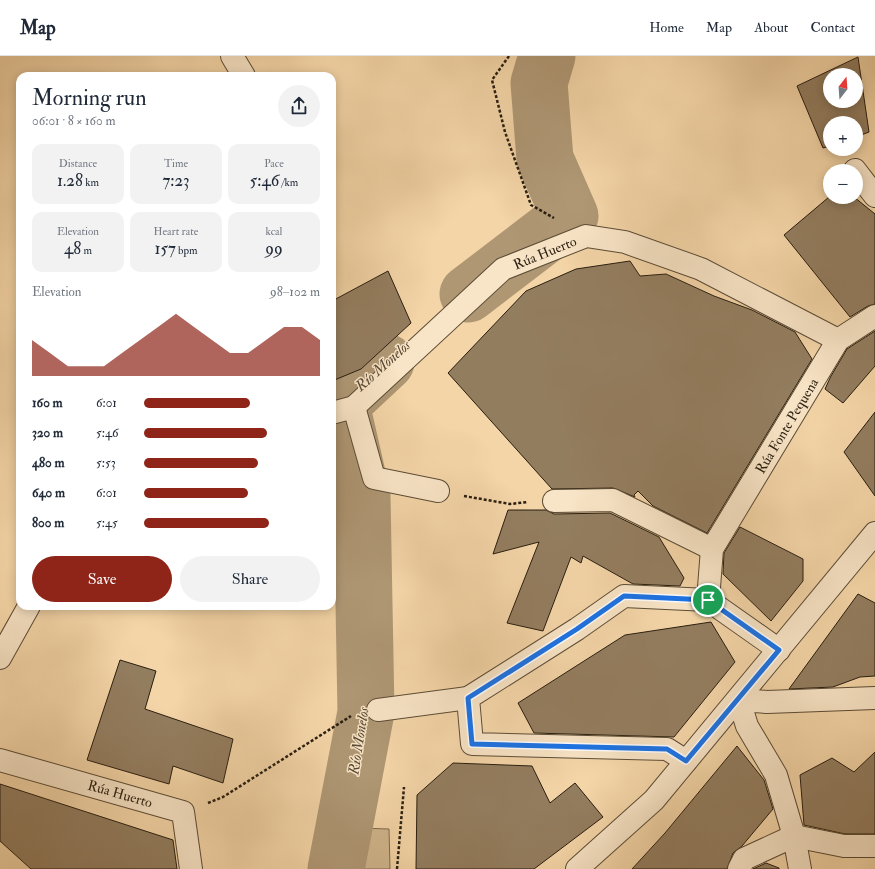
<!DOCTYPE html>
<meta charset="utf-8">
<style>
:root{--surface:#fff;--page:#f2f2f3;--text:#1f2937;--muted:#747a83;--line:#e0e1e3;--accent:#8f2418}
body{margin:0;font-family:"IM FELL Double Pica",serif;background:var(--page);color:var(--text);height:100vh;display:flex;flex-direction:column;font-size:15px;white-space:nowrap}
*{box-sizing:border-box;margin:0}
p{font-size:13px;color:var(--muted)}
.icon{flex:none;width:22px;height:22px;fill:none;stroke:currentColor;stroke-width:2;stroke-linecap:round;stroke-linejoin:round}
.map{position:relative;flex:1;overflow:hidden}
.drawer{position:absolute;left:16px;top:16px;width:320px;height:538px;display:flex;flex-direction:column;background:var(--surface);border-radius:12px;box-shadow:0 2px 10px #0003}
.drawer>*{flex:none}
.needle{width:26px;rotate:17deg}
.fabs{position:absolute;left:823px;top:12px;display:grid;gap:8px}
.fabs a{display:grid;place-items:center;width:40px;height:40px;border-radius:50%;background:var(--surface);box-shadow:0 2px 10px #0003;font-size:20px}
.pin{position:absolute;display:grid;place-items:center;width:34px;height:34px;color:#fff;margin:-17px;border:2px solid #fff;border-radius:50%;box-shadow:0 1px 4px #0007}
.round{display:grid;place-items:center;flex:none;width:42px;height:42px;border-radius:21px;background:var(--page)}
.head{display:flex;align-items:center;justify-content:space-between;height:68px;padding:0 16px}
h1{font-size:22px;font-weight:600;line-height:30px}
.metrics{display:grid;grid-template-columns:repeat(3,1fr);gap:6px;height:68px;padding:4px 16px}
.metrics div{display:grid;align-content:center;border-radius:10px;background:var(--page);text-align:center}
.metrics b{font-size:17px;font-weight:600}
.metrics small{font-size:11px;font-weight:400}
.metrics p{font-size:11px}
.chart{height:112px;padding:8px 16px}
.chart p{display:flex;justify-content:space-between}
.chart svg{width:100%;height:72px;margin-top:4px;fill:var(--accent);opacity:.7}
.primary-button{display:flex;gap:8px;margin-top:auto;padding:8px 16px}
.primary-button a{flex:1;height:46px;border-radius:24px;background:var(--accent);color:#fff;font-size:16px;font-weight:600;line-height:46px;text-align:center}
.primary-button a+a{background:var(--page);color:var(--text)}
ul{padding:0 16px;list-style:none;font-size:13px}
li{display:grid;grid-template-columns:64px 48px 1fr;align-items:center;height:30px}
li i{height:10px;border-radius:5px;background:var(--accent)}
header{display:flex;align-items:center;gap:24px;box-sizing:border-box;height:56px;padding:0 20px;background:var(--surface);border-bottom:1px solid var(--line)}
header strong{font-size:19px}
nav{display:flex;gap:22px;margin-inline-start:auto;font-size:14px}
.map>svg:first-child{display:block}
.green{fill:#d1b68d;stroke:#7d6a4e}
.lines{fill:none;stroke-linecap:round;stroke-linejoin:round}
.river{stroke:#af9774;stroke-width:57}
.building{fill:#937d5f;stroke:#291e10;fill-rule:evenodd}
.minor-casing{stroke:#5c4c36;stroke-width:24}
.path{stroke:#291e10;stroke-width:2.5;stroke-dasharray:3 2;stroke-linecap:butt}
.minor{stroke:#f8e4c6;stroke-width:22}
.route-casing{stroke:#fff;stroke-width:8}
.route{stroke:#1a73e8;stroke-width:5}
.labels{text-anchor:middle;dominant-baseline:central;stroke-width:3;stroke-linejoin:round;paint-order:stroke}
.street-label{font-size:14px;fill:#291e10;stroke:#f8e4c6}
.water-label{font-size:15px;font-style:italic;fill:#584833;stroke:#f8e4c6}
</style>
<header>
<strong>Map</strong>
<nav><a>Home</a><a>Map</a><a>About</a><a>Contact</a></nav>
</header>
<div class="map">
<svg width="875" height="813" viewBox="0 0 875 813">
<rect width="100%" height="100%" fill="#f4d5a7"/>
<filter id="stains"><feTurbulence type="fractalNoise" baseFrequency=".005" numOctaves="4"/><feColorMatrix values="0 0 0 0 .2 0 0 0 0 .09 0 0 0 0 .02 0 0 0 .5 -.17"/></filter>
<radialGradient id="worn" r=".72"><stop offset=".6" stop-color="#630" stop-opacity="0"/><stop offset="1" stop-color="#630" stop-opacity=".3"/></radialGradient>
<path class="green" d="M 357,772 L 389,773 L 390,813 L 355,813 Z"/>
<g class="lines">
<g class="river">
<path d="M 468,238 L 570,160 L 545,103 L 539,27 L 547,0"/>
<path d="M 336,813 L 366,656 L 362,440 L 341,348 L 386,306"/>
</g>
</g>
<g class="building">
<path d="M 858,1 L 869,76 L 856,81 L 856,67 L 830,67 L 830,90 L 823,92 L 797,30 ZM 830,19 L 856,19 L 856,45 L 830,45 Z"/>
<path d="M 829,141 L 854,141 L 875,158 L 875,248 L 868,250 L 850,261 L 784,179 Z"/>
<path d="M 630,205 L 640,220 L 666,218 L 714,240 L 752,254 L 795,276 L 812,303 L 707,477 L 653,450 L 638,435 L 634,439 L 635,441 L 613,432 L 552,433 L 448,317 L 526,235 L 576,213 Z"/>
<path d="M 388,215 L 411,267 L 361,313 L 332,325 L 332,245 Z"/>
<path d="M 875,275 L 875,310 L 843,347 L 825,333 L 831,320 L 847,293 Z"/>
<path d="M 875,356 L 875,440 L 844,396 Z"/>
<path d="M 508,454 L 546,454 L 554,458 L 610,457 L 659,481 L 684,522 L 680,530 L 633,528 L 583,500 L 581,507 L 571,501 L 543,575 L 507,567 L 539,486 L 493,498 Z"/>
<path d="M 740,471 L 803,503 L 803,525 L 771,565 L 723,518 L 724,497 Z"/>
<path d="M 858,538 L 875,547 L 875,620 L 860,621 L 833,631 L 789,633 Z"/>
<path d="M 711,566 L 735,606 L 674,681 L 534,677 L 518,647 L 625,579 Z"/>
<path d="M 120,604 L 156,615 L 145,653 L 233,683 L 223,727 L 173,710 L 169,728 L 87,704 Z"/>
<path d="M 737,690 L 764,724 L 773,753 L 742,790 L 733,797 L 727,813 L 632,813 L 665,777 Z"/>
<path d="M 875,696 L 875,778 L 845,778 L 804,769 L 800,719 L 832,702 L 854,716 Z"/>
<path d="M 453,707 L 532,710 L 550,747 L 575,727 L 603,761 L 534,813 L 416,813 L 417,739 Z"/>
<path d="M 0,728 L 173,784 L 177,813 L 31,813 L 0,785 Z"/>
<path d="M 766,807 L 779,812 L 779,813 L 753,813 Z"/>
</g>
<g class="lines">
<g class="minor-casing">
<g id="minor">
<path d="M 232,0 L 244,20"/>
<path d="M 855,114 L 875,140"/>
<path d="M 354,351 L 374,422 L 438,435"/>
<path d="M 332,357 L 354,351 L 503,213 L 586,180 L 625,186 L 701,213 L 838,284"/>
<path d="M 554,445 L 613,444 L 712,493"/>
<path d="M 708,544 L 712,493 L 838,284 L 875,260"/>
<path d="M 0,602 L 29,550"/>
<path d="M 378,654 L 468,642"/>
<path d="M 0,704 L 183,756 L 191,813"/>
<path d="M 686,705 L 667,693 L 472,688 L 468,642 L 577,573 L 624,540 L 708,544 L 779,594"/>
<path d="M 577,813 L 654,744 L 875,477"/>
<path d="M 739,813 L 744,803 L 794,780 L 844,790 L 875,790"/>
<path d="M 800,813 L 794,780 L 776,719 L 747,670 L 739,644 L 767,646 L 875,642"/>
</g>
</g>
<g class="path">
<path d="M 509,0 L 492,24 L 505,76 L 531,149 L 554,162"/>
<path d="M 464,440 L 510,448 L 528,446"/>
<path d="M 208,747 L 223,741 L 351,660"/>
<path d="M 397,813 L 404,731"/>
</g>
<use href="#minor" class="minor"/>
</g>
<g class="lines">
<g class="route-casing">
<path id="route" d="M 624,540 L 708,544 L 779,594 L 686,705 L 667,693 L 472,688 L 468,642 L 577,573 Z"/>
</g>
<use href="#route" class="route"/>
</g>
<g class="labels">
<g class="street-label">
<text transform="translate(545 197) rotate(-22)">Rúa Huerto</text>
<text transform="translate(787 370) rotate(-59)">Rúa Fonte Pequena</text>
<text transform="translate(120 738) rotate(16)">Rúa Huerto</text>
</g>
<g class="water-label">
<text transform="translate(383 310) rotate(-42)">Río Monelos</text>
<text transform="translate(359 685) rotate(-81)">Río Monelos</text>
</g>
</g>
<rect width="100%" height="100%" filter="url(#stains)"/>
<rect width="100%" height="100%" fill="url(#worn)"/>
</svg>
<div class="fabs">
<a><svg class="needle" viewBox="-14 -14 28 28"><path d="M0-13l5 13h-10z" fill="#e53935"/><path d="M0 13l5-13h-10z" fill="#747a83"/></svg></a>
<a>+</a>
<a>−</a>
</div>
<div class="pin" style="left:708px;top:544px;background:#1e9e55"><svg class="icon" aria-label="arrive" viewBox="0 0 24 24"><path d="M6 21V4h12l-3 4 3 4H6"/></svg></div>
<section class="drawer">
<div class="head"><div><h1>Morning run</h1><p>06:01 · 8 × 160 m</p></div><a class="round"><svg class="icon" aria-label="share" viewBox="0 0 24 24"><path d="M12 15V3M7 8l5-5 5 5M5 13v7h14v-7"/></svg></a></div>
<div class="metrics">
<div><p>Distance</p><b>1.28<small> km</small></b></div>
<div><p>Time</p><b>7:23</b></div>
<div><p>Pace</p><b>5:46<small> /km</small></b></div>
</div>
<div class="metrics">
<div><p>Elevation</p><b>48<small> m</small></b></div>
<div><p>Heart rate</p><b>157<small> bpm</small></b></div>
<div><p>kcal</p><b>99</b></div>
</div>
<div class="chart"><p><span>Elevation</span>98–102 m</p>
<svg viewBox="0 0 160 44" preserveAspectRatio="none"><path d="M0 44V22L10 30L20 38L30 38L40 38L50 30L60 22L70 14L80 6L90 14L100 22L110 30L120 30L130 22L140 14L150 14L160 22V44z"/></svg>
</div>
<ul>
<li><b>160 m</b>6:01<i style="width:60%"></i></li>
<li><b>320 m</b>5:46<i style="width:70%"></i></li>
<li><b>480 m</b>5:53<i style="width:65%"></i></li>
<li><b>640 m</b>6:01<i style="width:59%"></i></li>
<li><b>800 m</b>5:45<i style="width:71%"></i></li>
</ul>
<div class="primary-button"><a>Save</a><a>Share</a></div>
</section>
</div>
